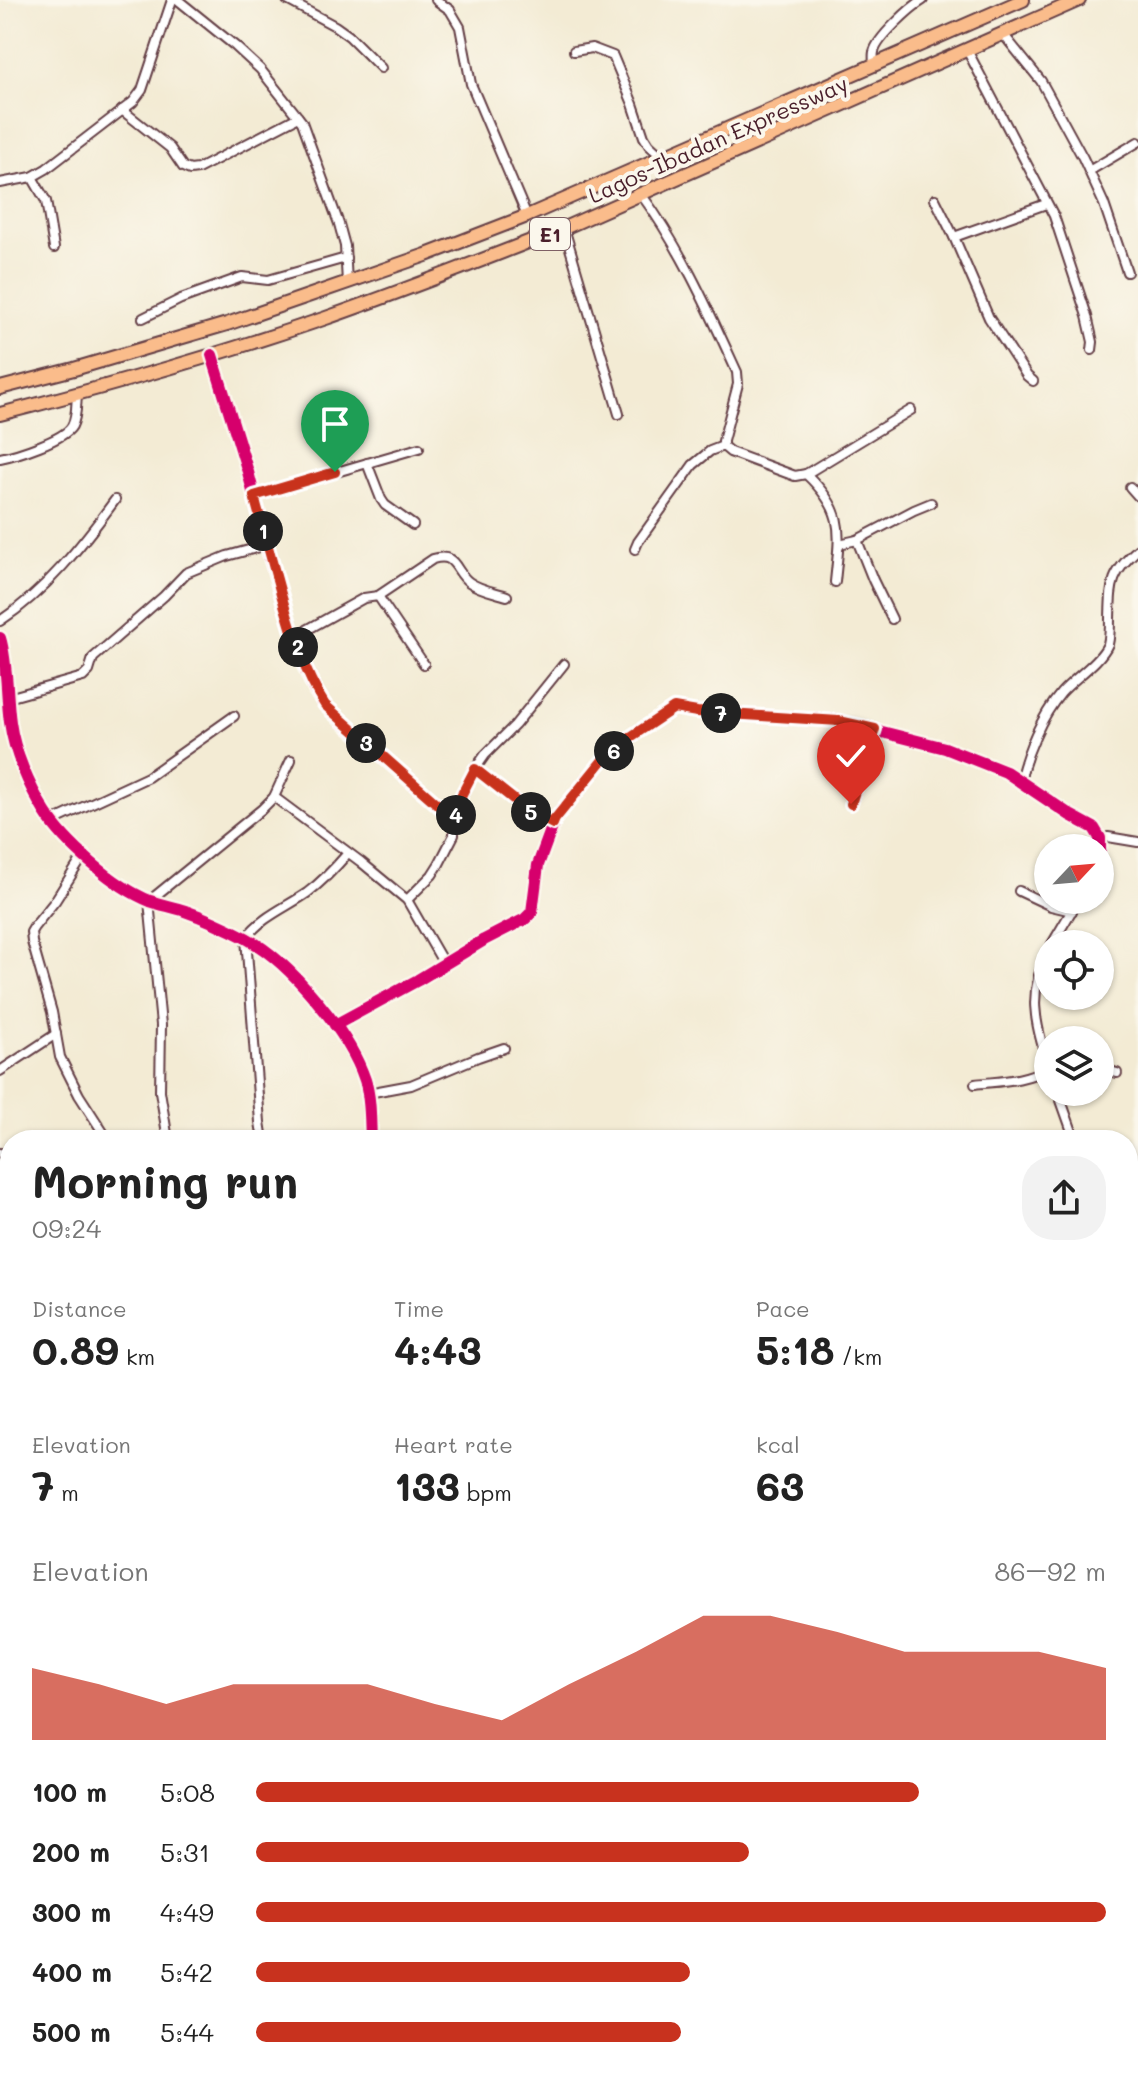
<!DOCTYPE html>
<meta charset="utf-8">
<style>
:root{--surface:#fff;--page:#f2f2f2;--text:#222;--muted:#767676;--accent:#c8321e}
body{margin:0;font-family:Mali,sans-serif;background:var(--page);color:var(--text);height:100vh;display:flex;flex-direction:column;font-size:30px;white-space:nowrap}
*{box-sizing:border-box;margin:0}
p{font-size:26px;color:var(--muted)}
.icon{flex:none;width:44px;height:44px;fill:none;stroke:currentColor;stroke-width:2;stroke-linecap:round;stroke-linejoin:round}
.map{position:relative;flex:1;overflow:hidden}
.sheet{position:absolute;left:0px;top:1130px;width:1138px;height:948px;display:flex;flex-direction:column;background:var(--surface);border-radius:32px 32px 0 0;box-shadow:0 2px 6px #0004}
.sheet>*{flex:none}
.needle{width:52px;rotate:64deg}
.fabs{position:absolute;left:1034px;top:834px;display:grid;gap:16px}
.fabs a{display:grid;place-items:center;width:80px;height:80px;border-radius:50%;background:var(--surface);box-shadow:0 2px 6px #0004;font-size:40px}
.pin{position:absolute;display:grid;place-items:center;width:68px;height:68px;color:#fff;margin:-82px -34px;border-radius:50% 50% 50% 0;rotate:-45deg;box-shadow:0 0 8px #0007}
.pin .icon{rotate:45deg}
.km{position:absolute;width:40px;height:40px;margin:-20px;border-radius:50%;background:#222;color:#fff;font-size:22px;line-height:40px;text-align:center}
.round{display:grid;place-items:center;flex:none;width:84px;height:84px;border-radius:32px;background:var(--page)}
.summary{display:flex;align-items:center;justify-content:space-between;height:136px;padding:0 32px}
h1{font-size:44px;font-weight:700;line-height:60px}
.stats{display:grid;grid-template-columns:repeat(3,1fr);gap:12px;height:136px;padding:8px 32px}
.stats div{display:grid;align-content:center}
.stats b{font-size:40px;font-weight:700}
.stats small{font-size:22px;font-weight:400}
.stats p{font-size:22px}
.chart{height:224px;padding:16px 32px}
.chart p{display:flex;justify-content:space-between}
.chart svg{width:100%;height:144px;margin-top:8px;fill:var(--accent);opacity:.7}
ul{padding:0 32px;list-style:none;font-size:26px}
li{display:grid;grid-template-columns:128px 96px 1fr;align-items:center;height:60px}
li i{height:20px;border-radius:10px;background:var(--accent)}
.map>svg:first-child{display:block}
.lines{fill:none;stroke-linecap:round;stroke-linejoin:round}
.minor-casing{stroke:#633e44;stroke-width:12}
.highway-casing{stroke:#633e44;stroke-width:16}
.minor{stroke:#fff;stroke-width:8}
.highway{stroke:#fabc8b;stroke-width:12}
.cycleway-casing{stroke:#fbf7ec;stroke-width:17}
.cycleway{stroke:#d6006c;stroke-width:12}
.route-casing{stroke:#fff;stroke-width:16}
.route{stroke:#c8321e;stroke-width:10}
.labels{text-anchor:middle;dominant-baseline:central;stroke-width:8;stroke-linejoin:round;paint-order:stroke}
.shield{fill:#fbf7ec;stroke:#7f6065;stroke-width:2}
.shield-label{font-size:20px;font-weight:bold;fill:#4a1f2b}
.street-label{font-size:22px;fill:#4a1f2b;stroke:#fbf7ec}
</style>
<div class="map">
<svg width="1138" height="2078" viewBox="0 0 1138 2078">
<rect width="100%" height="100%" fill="#fbf7ec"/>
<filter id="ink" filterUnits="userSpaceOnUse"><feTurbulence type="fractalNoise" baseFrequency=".0125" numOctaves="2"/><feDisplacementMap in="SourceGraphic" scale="16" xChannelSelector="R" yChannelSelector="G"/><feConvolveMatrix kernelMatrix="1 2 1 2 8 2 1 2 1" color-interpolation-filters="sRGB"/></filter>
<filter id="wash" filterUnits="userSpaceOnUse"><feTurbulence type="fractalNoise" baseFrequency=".006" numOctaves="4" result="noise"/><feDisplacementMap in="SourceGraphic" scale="32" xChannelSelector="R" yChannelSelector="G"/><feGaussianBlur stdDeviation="1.8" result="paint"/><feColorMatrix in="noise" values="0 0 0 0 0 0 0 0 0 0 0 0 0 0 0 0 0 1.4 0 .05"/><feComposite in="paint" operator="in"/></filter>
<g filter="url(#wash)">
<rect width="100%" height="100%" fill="#f3ebd4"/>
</g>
<g filter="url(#ink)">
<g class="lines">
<g class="minor-casing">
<g id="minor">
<path d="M 178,0 L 235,46 L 260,69 L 302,122 L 339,224 L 345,246 L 347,283"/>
<path d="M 287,0 L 335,26 L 349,36 L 381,68"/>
<path d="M 436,0 L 450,10 L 460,27 L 471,84 L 527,216"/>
<path d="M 1003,34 L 1041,81 L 1083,158 L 1104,204 L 1127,272"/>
<path d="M 967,50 L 1054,216 L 1087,316 L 1093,342 L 1092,350"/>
<path d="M 574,51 L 592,48 L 613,56 L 633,104 L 644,137 L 649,145 L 661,156"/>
<path d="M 874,65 C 874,61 873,56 874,52 C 877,38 911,7 923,0"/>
<path d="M 122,110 L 170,148 L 183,167 L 190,170 L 198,169 L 298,117"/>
<path d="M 1089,171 L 1138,142"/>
<path d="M 32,177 L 46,201 L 54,248"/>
<path d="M 0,183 L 32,177 L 46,169 L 133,102 L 142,90 L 172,0"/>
<path d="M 641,194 C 681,248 709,311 737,372 L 738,384 L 723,441 L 723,446"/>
<path d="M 935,199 L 954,237 L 989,318 L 1027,376 L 1033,381"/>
<path d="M 564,228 L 619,414"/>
<path d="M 954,237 L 1046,204"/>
<path d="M 143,318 L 181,299 L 242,277 L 268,280 L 346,258"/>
<path d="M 212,355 L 248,472 L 270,557 L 300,657 L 315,690 L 325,705 L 343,722 L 454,819"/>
<path d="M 723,446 L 730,452 L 795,476 L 806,474 L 911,410"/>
<path d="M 0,458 C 16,455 64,440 72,426 C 77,417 76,404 77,394"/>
<path d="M 367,463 L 381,499 L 385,505 L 413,525"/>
<path d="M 806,474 C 846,512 840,531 835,582"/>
<path d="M 1130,487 L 1138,496"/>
<path d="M 254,496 L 419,448"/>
<path d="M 857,540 L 873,580 L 892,619"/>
<path d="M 839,544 L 857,540 L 914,510 L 931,503"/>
<path d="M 635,549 L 638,542 L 693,465 L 710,451 L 723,446"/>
<path d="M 378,596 L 433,559 C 457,552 454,571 469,582 C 480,590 495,592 507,596"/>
<path d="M 0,621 C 46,591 83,544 115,500"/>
<path d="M 294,637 L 364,598 L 378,596 L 424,664"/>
<path d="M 0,638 C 8,665 6,694 10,722 C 14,752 29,786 45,812 C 65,844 115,887 150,901 C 161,905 174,907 185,911 C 205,918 227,928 246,938 C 290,962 349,1032 365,1080 C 371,1099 370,1120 371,1140"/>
<path d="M 8,698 L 83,677 L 89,671 L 93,658 L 164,596 L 186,573 L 227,556 L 267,545"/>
<path d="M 475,769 L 527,810 L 553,824"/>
<path d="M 1020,781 C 1027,751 1041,717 1061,693 C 1074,678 1100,662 1108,644 C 1110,636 1110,627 1110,619 C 1111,584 1110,574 1138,549"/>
<path d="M 274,797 L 361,862 L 407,900 L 444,964"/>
<path d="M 851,804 L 875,729"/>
<path d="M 53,821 L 148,777 L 234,716"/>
<path d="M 1100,838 L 1108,837 L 1138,842"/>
<path d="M 84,855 L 55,901 L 34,927 L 31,932 L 32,942 L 52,1012 L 60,1057 L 79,1095 L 108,1140"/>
<path d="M 1019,891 L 1051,906 L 1072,911"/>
<path d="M 407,900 L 432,875 L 439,864 L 454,835 L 454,819 L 462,794 L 473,772 L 485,755 L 515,725 L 564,664"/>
<path d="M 149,901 L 161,1025 L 160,1091 L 168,1140"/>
<path d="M 149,901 L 262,809 L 274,797 L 291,760"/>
<path d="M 1052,944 L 1078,900"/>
<path d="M 1048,952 C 1027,995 1035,1020 1048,1065"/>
<path d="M 335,1025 L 418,980 L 484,940 L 525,919 L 532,912 L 538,865 L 555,819 L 603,760 L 629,738 L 674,708 L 697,712 L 839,721 L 945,748 L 1006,772 L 1070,815 L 1094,828 L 1100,838 L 1100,850"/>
<path d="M 1100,1068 L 1117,1073"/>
<path d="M 0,1071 L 56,1034"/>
<path d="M 975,1084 C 1001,1081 1025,1081 1048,1068"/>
<path d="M 1058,1092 L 1075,1140"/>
<path d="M 368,1093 L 411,1085 L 478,1057 L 504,1048"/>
<path d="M 263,1140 L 260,1122 L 246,938 C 261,917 287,907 307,893 C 323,881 336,867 348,853"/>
<path d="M 0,1153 L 10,1156"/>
<path d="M 1128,1194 L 1138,1196"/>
<path d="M 0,1256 L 10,1255"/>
<path d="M 0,1328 L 10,1333"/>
<path d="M 0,1432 L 10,1436"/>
<path d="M 0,1484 L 10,1488"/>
<path d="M 0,1637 L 10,1625"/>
<path d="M 0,1783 L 10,1787"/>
<path d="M 0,1867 L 10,1868"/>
<path d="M 394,2068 L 396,2078"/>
<path d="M 718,2068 L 723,2078"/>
<path d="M 576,2074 L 581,2068"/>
<path d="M 207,2078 L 279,2073 L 316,2078"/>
<path d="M 330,2078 L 381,2076 L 385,2078"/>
<path d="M 443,2078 L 463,2072 L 469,2068"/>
</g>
</g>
<g class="highway-casing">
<g id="highway">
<path d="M 0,388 L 74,369 L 227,324 L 426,255 L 527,216 L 1023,0"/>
<path d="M 0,414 C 110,386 219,355 326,318 C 406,290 485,259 564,228 L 1079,0"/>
</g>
</g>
<use href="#minor" class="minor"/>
<use href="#highway" class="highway"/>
<g class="cycleway-casing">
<g id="cycleway">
<path d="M 212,355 L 248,472 L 270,557 L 300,657 L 315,690 L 325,705 L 343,722 L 454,819"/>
<path d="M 0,638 C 8,665 6,694 10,722 C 14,752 29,786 45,812 C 65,844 115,887 150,901 C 161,905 174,907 185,911 C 205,918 227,928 246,938 C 290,962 349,1032 365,1080 C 371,1099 370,1120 371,1140"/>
<path d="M 335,1025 L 418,980 L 484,940 L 525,919 L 532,912 L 538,865 L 555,819 L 603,760 L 629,738 L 674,708 L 697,712 L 839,721 L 945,748 L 1006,772 L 1070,815 L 1094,828 L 1100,838 L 1100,850"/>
</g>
</g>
<use href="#cycleway" class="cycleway"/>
</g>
</g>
<g class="lines" filter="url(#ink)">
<g class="route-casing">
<path id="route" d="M 335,472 L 254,496 C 263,529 272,561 281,594 C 292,632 303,671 325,705 L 454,819 L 462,794 L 475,769 L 527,810 L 553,824 L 555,819 L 603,760 L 629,738 L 674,708 L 697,712 L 839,721 L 875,729 L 851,804"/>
</g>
<use href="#route" class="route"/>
</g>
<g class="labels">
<rect class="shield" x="530" y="218" width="40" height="32" rx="6"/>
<g class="shield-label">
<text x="550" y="234">E1</text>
</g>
<g class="street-label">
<text transform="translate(718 139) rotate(-24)">Lagos-Ibadan Expressway</text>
</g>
</g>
</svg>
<div class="fabs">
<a><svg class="needle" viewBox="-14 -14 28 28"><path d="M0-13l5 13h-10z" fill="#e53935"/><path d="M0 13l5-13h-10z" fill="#767676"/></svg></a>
<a><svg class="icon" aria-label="locate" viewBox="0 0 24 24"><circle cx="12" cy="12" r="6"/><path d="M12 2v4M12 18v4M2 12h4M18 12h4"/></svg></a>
<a><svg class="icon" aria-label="layers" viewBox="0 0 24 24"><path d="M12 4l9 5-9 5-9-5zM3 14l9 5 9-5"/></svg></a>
</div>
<div class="pin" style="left:335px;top:472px;background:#1e9e55"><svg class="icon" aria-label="arrive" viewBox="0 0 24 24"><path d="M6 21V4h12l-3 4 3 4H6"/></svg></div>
<div class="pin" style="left:851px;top:804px;background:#d93025"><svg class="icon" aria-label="check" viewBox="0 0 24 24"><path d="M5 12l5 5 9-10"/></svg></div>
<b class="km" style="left:263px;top:531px">1</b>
<b class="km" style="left:298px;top:647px">2</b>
<b class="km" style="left:366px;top:743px">3</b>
<b class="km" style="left:456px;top:815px">4</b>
<b class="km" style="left:531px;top:812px">5</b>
<b class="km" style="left:614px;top:751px">6</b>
<b class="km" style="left:721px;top:713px">7</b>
<section class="sheet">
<div class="summary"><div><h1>Morning run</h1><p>09:24</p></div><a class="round"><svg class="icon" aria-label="share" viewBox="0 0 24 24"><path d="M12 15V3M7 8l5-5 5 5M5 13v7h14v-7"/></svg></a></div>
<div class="stats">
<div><p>Distance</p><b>0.89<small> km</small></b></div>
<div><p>Time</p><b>4:43</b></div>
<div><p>Pace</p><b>5:18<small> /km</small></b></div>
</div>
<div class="stats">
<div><p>Elevation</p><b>7<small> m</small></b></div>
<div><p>Heart rate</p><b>133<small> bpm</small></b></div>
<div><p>kcal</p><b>63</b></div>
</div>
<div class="chart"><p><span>Elevation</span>86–92 m</p>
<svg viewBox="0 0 160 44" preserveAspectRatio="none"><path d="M0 44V22L10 27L20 33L30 27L40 27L50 27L60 33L70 38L80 27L90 17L100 6L110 6L120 11L130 17L140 17L150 17L160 22V44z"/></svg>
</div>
<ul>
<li><b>100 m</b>5:08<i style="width:78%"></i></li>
<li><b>200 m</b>5:31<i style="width:58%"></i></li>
<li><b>300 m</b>4:49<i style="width:100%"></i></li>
<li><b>400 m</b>5:42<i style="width:51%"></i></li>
<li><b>500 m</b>5:44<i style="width:50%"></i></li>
</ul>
</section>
</div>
